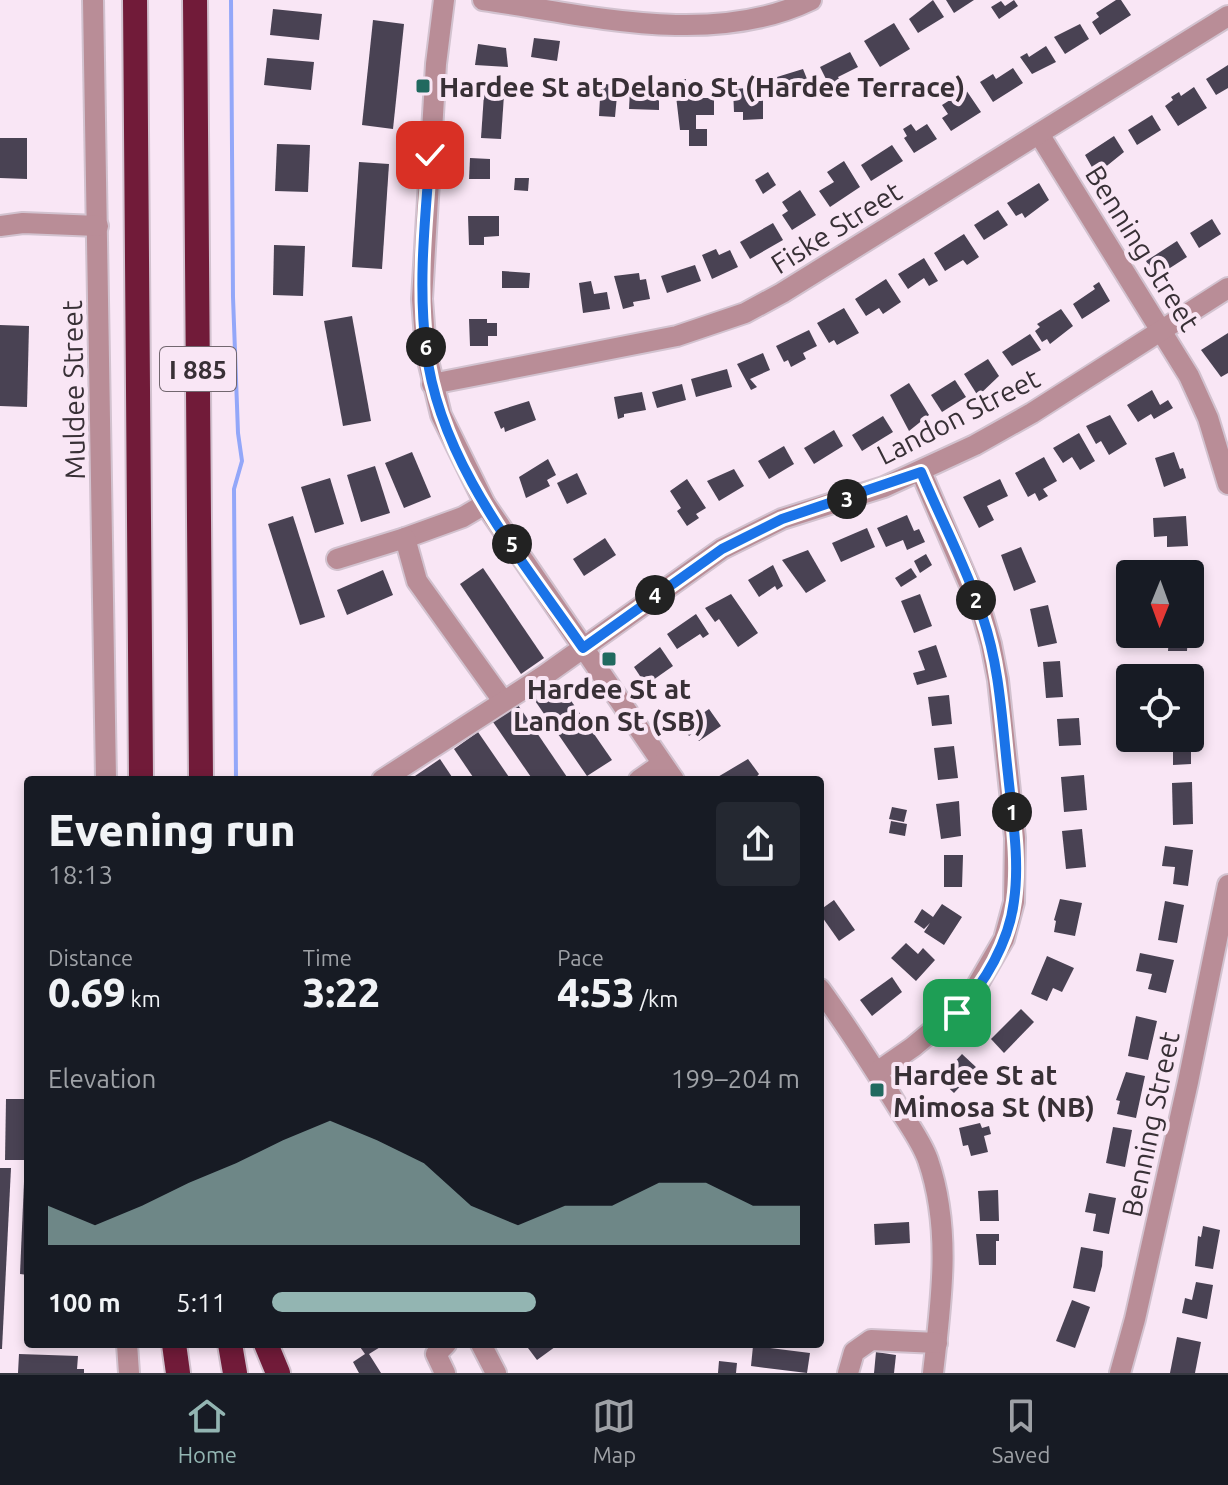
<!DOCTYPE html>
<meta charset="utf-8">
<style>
:root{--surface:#171b24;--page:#242831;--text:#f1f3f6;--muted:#9ea1a6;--line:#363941;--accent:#93b5b2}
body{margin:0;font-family:Ubuntu,sans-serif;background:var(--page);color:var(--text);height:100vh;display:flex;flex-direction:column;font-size:30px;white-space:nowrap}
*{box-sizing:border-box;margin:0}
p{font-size:26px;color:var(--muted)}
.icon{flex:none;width:44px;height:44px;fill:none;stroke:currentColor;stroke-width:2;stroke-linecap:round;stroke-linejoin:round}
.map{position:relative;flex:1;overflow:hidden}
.details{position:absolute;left:24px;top:776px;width:800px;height:572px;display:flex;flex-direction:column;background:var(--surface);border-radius:8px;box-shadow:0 4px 12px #0003}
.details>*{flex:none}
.needle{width:52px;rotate:181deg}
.tools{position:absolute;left:1116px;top:560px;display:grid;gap:16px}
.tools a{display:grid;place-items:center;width:88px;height:88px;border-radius:8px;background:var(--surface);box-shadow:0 4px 12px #0003;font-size:40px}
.pin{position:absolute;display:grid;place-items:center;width:68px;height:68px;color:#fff;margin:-34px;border-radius:16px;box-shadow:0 4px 12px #0006}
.km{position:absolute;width:40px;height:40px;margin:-20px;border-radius:50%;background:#222;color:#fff;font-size:22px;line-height:40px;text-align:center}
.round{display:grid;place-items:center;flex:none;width:84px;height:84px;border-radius:8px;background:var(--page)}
.headline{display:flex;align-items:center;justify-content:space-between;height:136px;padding:0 24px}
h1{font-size:44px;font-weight:800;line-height:60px}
.metrics{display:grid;grid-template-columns:repeat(3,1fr);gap:12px;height:136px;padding:8px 24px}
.metrics div{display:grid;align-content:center}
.metrics b{font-size:40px;font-weight:800}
.metrics small{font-size:22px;font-weight:400}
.metrics p{font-size:22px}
.chart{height:224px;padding:16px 24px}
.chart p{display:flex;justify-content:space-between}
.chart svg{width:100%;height:144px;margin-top:8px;fill:var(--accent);opacity:.7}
ul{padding:0 24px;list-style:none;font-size:26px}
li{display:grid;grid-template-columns:128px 96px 1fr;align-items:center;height:60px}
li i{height:20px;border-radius:10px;background:var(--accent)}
.tabs{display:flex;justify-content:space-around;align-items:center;height:112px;border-top:2px solid var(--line);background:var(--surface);font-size:22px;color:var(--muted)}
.tabs a{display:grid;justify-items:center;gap:4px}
.tabs .on{color:var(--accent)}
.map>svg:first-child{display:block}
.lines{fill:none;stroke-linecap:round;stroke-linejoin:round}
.stream{stroke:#93a7f9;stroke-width:4}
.building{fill:#494253}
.minor-casing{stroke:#d2c2cf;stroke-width:24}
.highway-casing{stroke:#d2c2cf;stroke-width:28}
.minor{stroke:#b98d97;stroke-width:20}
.highway{stroke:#711b39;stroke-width:24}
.route-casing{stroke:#fff;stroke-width:16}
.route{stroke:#1a73e8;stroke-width:10}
.poi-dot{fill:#21695f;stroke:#f9e6f5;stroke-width:3}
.labels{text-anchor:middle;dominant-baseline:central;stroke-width:8;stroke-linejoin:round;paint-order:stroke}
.shield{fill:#f9e6f5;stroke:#72676f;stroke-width:2}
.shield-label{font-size:26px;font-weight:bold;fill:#383036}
.poi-label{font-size:28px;font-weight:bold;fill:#383036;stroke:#f9e6f5;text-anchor:start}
.street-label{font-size:28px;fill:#383036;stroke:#f9e6f5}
</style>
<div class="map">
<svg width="1228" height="1373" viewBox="0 0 1228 1373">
<rect width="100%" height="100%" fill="#f9e6f5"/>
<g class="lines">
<path class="stream" d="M 231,0 L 233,297 L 238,433 L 242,461 L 234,489 L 236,780"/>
</g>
<g class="building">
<path d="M 933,0 L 944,17 L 918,33 L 909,19 Z"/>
<path d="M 946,0 L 974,0 L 954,13 Z"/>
<path d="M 1014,0 L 1018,6 L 999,19 L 991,7 L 1001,1 L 1005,6 Z"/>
<path d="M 1116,0 L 1121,0 L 1131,15 L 1100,35 L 1092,22 L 1099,17 L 1096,13 Z"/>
<path d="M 273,9 L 322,14 L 319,40 L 270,35 Z"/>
<path d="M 373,20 L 404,24 L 393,129 L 362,125 Z"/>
<path d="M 894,23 L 910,49 L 880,67 L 864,41 Z"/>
<path d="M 1080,24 L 1089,39 L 1065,54 L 1054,37 Z"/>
<path d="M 534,38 L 560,41 L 557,61 L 531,57 Z"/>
<path d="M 478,44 L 506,48 L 508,67 L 475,65 Z"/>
<path d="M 1046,46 L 1056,62 L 1032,74 L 1020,57 L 1027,53 L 1029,57 Z"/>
<path d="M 850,52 L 858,67 L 838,77 L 844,89 L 834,95 L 820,67 Z"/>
<path d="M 267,58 L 314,62 L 311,90 L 264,85 Z"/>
<path d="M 1228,65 L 1228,88 L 1216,95 L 1206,79 Z"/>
<path d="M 1013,68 L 1023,83 L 993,102 L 980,82 L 993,74 L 996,79 Z"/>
<path d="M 803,69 L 809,84 L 782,93 L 777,77 Z"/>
<path d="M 674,79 L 686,79 L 686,98 L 714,98 L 714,115 L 696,115 L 696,129 L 707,129 L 707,146 L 689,146 L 689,130 L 680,130 Z"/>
<path d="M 590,83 L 618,85 L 615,117 L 599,116 L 600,98 L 589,97 Z"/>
<path d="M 763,87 L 763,119 L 743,120 L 743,112 L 734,112 L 733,89 Z"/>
<path d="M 1194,87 L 1207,108 L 1178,126 L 1165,106 L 1173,100 L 1171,97 L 1179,92 L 1181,96 Z"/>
<path d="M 643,88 L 659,89 L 659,110 L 629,109 L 630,90 Z"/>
<path d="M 966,90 L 981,112 L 951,131 L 942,118 L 948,114 L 942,105 Z"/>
<path d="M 484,94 L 504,95 L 501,139 L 481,138 Z"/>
<path d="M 1152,115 L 1161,130 L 1137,145 L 1128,130 Z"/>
<path d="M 911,124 L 916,131 L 927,124 L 937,139 L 914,153 L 904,138 L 907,136 L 903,129 Z"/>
<path d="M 1114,136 L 1124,152 L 1103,169 L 1100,165 L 1093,169 L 1085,155 Z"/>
<path d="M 0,138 L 27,138 L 27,179 L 0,178 Z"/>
<path d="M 277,144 L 310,145 L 308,192 L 275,191 Z"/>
<path d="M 892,145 L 903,161 L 871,181 L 861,165 Z"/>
<path d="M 470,158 L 490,159 L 490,179 L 469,179 Z"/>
<path d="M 844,161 L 860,187 L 830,207 L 819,191 L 834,182 L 827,172 Z"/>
<path d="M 359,162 L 389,164 L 382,269 L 352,267 Z"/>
<path d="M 768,172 L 776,185 L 763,194 L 755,180 Z"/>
<path d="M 515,178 L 529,178 L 528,191 L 514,190 Z"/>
<path d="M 1039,183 L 1049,200 L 1025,218 L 1022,213 L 1016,216 L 1007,203 Z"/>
<path d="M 800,190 L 816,215 L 792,230 L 782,215 L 788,211 L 782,202 Z"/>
<path d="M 998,210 L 1008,225 L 984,240 L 974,225 Z"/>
<path d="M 468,216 L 499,216 L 499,236 L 484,237 L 484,245 L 469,245 Z"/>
<path d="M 1212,219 L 1221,234 L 1199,248 L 1190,233 Z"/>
<path d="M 773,223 L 783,240 L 750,259 L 740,242 Z"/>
<path d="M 964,234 L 979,257 L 967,265 L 963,260 L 945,271 L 934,253 Z"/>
<path d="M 1177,241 L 1187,257 L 1156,277 L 1146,261 Z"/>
<path d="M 274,245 L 305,246 L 303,296 L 273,295 Z"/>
<path d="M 716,249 L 719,255 L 730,250 L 738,267 L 712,279 L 702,255 Z"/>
<path d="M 924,258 L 938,281 L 929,286 L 924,278 L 908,289 L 898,274 Z"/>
<path d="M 695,265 L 701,281 L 667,293 L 661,276 Z"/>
<path d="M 502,271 L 530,273 L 529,288 L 502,288 Z"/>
<path d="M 639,273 L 640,280 L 646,279 L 650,299 L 633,302 L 634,306 L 623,309 L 614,276 Z"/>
<path d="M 886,279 L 901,302 L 883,314 L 879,308 L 866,316 L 855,299 Z"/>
<path d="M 591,281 L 594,294 L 607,292 L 610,309 L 583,313 L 579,283 Z"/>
<path d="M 1099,282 L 1110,301 L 1082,319 L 1073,304 L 1095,289 L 1093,286 Z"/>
<path d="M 844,308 L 859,333 L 837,345 L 834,340 L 829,343 L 817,323 Z"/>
<path d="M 1061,309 L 1073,326 L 1050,344 L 1047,339 L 1042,342 L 1035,331 L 1040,327 L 1037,324 Z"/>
<path d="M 352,316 L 371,421 L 343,426 L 324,321 Z"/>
<path d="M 469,319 L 487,319 L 487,323 L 497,323 L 497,336 L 488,336 L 488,346 L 470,346 Z"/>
<path d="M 0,325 L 29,326 L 27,407 L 0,406 Z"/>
<path d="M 809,330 L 817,346 L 803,353 L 806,359 L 791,367 L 788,360 L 784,362 L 776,346 Z"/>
<path d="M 1228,333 L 1228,373 L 1221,377 L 1201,350 Z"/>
<path d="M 1030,334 L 1041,350 L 1012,366 L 1002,352 Z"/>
<path d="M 763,353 L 770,370 L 750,379 L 757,387 L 751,390 L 737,364 Z"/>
<path d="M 988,359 L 999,376 L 978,396 L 964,374 Z"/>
<path d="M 727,369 L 732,387 L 696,397 L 691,379 Z"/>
<path d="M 955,380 L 966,397 L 942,412 L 931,395 Z"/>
<path d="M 909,383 L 929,415 L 909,431 L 890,395 Z"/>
<path d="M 682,384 L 686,400 L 657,408 L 652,392 Z"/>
<path d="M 1152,390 L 1160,405 L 1168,400 L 1173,408 L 1154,419 L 1151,414 L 1138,422 L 1127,405 Z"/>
<path d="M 642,392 L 646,410 L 624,414 L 624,417 L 618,419 L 614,397 Z"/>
<path d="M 529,401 L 536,420 L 505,432 L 504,427 L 501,429 L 494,412 Z"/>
<path d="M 1110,415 L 1127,444 L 1109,455 L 1101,441 L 1096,444 L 1086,426 Z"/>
<path d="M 883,416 L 893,432 L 862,451 L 852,435 Z"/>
<path d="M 834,430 L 843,446 L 814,464 L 804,448 Z"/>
<path d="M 1079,433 L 1095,461 L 1080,470 L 1072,457 L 1063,463 L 1053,448 Z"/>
<path d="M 784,446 L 794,464 L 769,479 L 758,461 Z"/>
<path d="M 412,452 L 431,497 L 404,508 L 385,463 Z"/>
<path d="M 1174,452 L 1180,469 L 1183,468 L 1186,478 L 1164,487 L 1155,458 Z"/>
<path d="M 1044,457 L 1057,481 L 1043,489 L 1048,496 L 1039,501 L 1035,493 L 1028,497 L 1015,473 Z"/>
<path d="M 548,459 L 556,475 L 547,480 L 550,486 L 526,498 L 519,477 Z"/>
<path d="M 375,466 L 390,513 L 361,522 L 347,475 Z"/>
<path d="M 734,469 L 744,486 L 719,501 L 707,481 Z"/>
<path d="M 577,473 L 587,494 L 567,504 L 557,483 Z"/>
<path d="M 330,478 L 344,524 L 315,533 L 301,487 Z"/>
<path d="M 687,479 L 706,508 L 696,514 L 699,518 L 687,526 L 677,511 L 681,508 L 670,491 Z"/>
<path d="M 1000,479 L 1008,496 L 987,506 L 994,520 L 979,528 L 963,497 Z"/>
<path d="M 907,515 L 914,531 L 919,529 L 925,542 L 907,550 L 903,540 L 886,547 L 877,528 Z"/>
<path d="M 293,516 L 325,617 L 300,625 L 268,524 Z"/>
<path d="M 1186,516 L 1188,546 L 1167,547 L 1167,536 L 1154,537 L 1153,518 Z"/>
<path d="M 867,528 L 875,547 L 841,562 L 832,543 Z"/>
<path d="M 605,538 L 616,555 L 584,576 L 573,559 Z"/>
<path d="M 1021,547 L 1036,582 L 1014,591 L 1001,555 Z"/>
<path d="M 808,550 L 826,581 L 806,593 L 782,560 Z"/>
<path d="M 926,554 L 932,565 L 920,573 L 914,561 Z"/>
<path d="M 1189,560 L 1189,570 L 1186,570 L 1186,574 L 1167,574 L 1167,561 Z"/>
<path d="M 773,565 L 783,586 L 777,590 L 775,586 L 759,597 L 748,580 Z"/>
<path d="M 483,568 L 544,658 L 521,674 L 460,584 Z"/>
<path d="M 911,568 L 917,577 L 901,587 L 895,578 Z"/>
<path d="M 383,570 L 393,595 L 347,615 L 337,590 Z"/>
<path d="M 731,594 L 758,633 L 738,647 L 719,619 L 715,622 L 705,608 Z"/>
<path d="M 920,594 L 932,626 L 914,633 L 901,601 Z"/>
<path d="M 1048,605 L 1057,643 L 1038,647 L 1030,609 Z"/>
<path d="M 696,614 L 709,634 L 703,638 L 700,634 L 677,649 L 667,634 Z"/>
<path d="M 1169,634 L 1188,634 L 1187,651 L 1168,651 Z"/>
<path d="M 936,645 L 947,677 L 917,685 L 913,673 L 925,670 L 918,651 Z"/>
<path d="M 660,647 L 673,666 L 646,685 L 634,667 Z"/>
<path d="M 1060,661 L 1063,697 L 1046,698 L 1043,662 Z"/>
<path d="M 1192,664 L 1193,685 L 1190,685 L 1190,678 L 1170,678 L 1169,665 Z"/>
<path d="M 556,679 L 612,760 L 587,776 L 531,695 Z"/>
<path d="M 949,695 L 952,724 L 932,726 L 928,697 Z"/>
<path d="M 518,705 L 569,780 L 533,780 L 493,722 Z"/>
<path d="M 709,709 L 721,726 L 699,741 L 693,733 L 689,736 L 683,727 Z"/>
<path d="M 1079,718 L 1081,745 L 1059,746 L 1057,719 Z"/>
<path d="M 1190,729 L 1195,729 L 1195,749 L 1191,749 L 1191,764 L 1173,765 L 1173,738 L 1190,738 Z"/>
<path d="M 478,732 L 511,780 L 475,780 L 454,749 Z"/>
<path d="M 954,746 L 958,778 L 938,780 L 934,748 Z"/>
<path d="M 440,759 L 454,780 L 418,780 L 415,776 Z"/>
<path d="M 748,759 L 759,774 L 754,780 L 716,778 Z"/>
<path d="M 1084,775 L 1087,810 L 1064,812 L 1061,777 Z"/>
<path d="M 1192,782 L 1193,824 L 1173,825 L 1172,783 Z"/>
<path d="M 959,801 L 961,836 L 941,839 L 936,804 Z"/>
<path d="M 892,807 L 907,810 L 904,822 L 889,819 Z"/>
<path d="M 891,821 L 907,824 L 905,836 L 889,833 Z"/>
<path d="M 1082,829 L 1086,867 L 1066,869 L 1062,831 Z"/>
<path d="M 1165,846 L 1193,850 L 1188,886 L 1173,884 L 1175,867 L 1162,866 Z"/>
<path d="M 944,855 L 963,855 L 962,887 L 944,887 Z"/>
<path d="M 1060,899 L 1082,903 L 1075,936 L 1054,932 L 1056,921 L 1054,920 Z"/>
<path d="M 834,900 L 855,930 L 839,941 L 820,914 L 820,910 Z"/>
<path d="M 1165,901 L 1184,905 L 1177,943 L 1158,940 Z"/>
<path d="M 942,904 L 962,917 L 944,945 L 924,932 L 930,923 L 924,929 L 914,922 L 922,909 L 933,917 Z"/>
<path d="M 906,943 L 918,954 L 923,948 L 935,960 L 916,981 L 891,958 Z"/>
<path d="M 1140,953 L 1174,960 L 1166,993 L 1148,989 L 1152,974 L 1136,971 Z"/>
<path d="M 1047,956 L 1074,968 L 1062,992 L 1053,988 L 1047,1001 L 1031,994 Z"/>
<path d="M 892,977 L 902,992 L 872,1016 L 860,1000 Z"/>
<path d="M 1021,1009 L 1034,1022 L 1004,1053 L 991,1039 Z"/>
<path d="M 1136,1016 L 1157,1021 L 1148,1060 L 1128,1056 Z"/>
<path d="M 962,1054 L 977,1068 L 954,1093 L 939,1079 Z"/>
<path d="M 1126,1072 L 1145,1076 L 1136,1118 L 1117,1114 L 1120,1101 L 1116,1100 Z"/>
<path d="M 6,1099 L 28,1099 L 28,1160 L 5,1160 Z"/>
<path d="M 980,1123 L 982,1128 L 989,1126 L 991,1134 L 984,1136 L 988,1152 L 971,1156 L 968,1145 L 963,1146 L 959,1128 Z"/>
<path d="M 1113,1127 L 1132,1130 L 1125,1167 L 1106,1163 Z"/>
<path d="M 0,1168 L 11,1168 L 2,1349 L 0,1349 Z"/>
<path d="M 24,1182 L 28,1182 L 28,1275 L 20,1274 Z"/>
<path d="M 998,1190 L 999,1221 L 980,1221 L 978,1191 Z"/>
<path d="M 1089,1193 L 1116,1198 L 1109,1234 L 1093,1231 L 1096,1214 L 1085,1212 Z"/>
<path d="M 909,1222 L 910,1243 L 875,1245 L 874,1224 Z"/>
<path d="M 1203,1226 L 1220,1230 L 1213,1269 L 1195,1266 L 1198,1236 L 1201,1237 Z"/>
<path d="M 976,1234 L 999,1234 L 999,1241 L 996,1241 L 996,1265 L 979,1265 Z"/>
<path d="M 1081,1247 L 1103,1251 L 1102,1266 L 1095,1292 L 1073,1288 Z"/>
<path d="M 1196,1282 L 1213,1285 L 1207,1319 L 1182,1313 L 1185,1298 L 1192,1300 Z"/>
<path d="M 1072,1300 L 1090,1307 L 1075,1348 L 1056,1341 Z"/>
<path d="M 1177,1337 L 1201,1342 L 1195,1373 L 1170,1373 Z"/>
<path d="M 358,1344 L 385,1344 L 369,1354 L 381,1373 L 359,1373 L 353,1362 L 365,1354 Z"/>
<path d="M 525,1344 L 559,1344 L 537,1360 Z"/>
<path d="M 753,1346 L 810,1353 L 807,1373 L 751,1366 Z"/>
<path d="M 876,1352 L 896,1355 L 894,1373 L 874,1373 Z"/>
<path d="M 19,1354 L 78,1356 L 77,1369 L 84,1369 L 84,1373 L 18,1373 Z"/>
<path d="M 719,1361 L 737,1363 L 736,1373 L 718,1373 Z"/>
</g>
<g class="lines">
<g class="minor-casing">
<g id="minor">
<path d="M 93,0 L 106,780"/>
<path d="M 444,0 L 436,64 L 422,299 L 426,352 L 441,415 L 485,504 L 674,780"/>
<path d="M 483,0 C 587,15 712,48 811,0"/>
<path d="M 1039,134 L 1189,376 L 1208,418 L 1228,484"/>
<path d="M 0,226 L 23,223 L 98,226"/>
<path d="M 432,384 L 677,336 L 745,313 L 782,293 L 1228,16"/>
<path d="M 405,538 L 463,517 L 485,504"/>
<path d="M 337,559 L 405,538 L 417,581 L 503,701"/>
<path d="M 382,780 L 545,675 L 722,549 L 782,519 L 884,487 L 975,445 L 1032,413 L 1228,288"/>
<path d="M 639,780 L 662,764"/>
<path d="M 820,989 C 849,1029 875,1070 901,1112 C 911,1128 922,1143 928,1160 C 952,1230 941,1302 933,1373"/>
<path d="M 877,1072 L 913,1047 L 968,1001 L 1004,939 L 1014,902 L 1015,838 L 998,680 L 991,644 L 983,616 L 921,472"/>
<path d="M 127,1344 L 129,1373"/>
<path d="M 481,1344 L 496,1373"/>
<path d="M 445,1373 L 436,1354 L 446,1344"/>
<path d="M 848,1373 L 854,1352 L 871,1340 L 937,1343"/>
<path d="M 1120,1373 L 1135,1319 L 1188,1082 L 1228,885"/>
</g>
</g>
<g class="highway-casing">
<g id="highway">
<path d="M 135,0 L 141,780"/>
<path d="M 195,0 L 201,780"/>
<path d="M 174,1344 L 178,1373"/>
<path d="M 230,1344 L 235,1373"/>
<path d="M 266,1344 L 278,1373"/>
</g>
</g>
<use href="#minor" class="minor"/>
<use href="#highway" class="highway"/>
</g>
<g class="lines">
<g class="route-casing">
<path id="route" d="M 430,155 C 425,220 418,284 426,349 C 439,462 521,558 583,648 L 722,549 L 782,519 L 921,472 C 941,520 967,568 983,618 C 1000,668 1002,722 1008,774 C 1012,815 1020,859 1014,901 C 1009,942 985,983 957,1013"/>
</g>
<use href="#route" class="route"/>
</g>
<g class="poi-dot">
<rect x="415" y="78" width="16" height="16" rx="4"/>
<rect x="601" y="651" width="16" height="16" rx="4"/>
<rect x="869" y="1082" width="16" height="16" rx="4"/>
</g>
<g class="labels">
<rect class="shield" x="160" y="347" width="76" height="44" rx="6"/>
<g class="shield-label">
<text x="198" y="369">I 885</text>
</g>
<g class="poi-label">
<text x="439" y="86">Hardee St at Delano St (Hardee Terrace)</text>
<text x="609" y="688" text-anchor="middle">Hardee St at<tspan x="609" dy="32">Landon St (SB)</tspan></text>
<text x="893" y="1074">Hardee St at<tspan x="893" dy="32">Mimosa St (NB)</tspan></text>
</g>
<g class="street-label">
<text transform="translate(836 227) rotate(-32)">Fiske Street</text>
<text transform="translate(1143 248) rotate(58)">Benning Street</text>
<text transform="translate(73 390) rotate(-91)">Muldee Street</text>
<text transform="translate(958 416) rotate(-27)">Landon Street</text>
<text transform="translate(1150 1124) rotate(-78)">Benning Street</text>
</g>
</g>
</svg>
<div class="tools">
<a><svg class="needle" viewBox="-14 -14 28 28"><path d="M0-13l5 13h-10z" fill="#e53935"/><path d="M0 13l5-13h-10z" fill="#9ea1a6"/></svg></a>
<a><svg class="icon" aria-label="locate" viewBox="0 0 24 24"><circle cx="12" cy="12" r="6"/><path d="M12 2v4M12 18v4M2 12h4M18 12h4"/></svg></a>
</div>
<div class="pin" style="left:957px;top:1013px;background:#1e9e55"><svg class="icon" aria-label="arrive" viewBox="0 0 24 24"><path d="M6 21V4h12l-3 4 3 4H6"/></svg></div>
<div class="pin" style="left:430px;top:155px;background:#d93025"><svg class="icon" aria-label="check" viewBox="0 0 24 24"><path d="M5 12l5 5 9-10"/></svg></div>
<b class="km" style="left:1012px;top:812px">1</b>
<b class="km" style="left:976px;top:600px">2</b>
<b class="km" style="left:847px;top:499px">3</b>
<b class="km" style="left:655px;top:595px">4</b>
<b class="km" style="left:512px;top:544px">5</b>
<b class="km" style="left:426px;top:347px">6</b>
<section class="details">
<div class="headline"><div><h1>Evening run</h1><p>18:13</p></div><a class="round"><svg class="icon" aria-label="share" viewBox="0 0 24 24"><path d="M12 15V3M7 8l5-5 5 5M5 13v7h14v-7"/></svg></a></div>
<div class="metrics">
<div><p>Distance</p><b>0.69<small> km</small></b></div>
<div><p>Time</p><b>3:22</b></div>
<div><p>Pace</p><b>4:53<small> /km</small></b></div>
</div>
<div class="chart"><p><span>Elevation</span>199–204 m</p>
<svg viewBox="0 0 160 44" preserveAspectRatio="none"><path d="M0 44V32L10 38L20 32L30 25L40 19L50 12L60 6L70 12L80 19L90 32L100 38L110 32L120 32L130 25L140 25L150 32L160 32V44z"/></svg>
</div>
<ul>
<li><b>100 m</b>5:11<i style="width:50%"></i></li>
</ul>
</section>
</div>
<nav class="tabs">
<a class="on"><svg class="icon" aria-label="home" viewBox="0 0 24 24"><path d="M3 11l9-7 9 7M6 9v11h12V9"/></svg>Home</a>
<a><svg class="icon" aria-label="map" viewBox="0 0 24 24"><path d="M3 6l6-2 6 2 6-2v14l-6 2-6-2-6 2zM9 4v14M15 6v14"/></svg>Map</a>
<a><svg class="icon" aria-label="saved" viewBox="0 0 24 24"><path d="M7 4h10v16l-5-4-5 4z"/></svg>Saved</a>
</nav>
